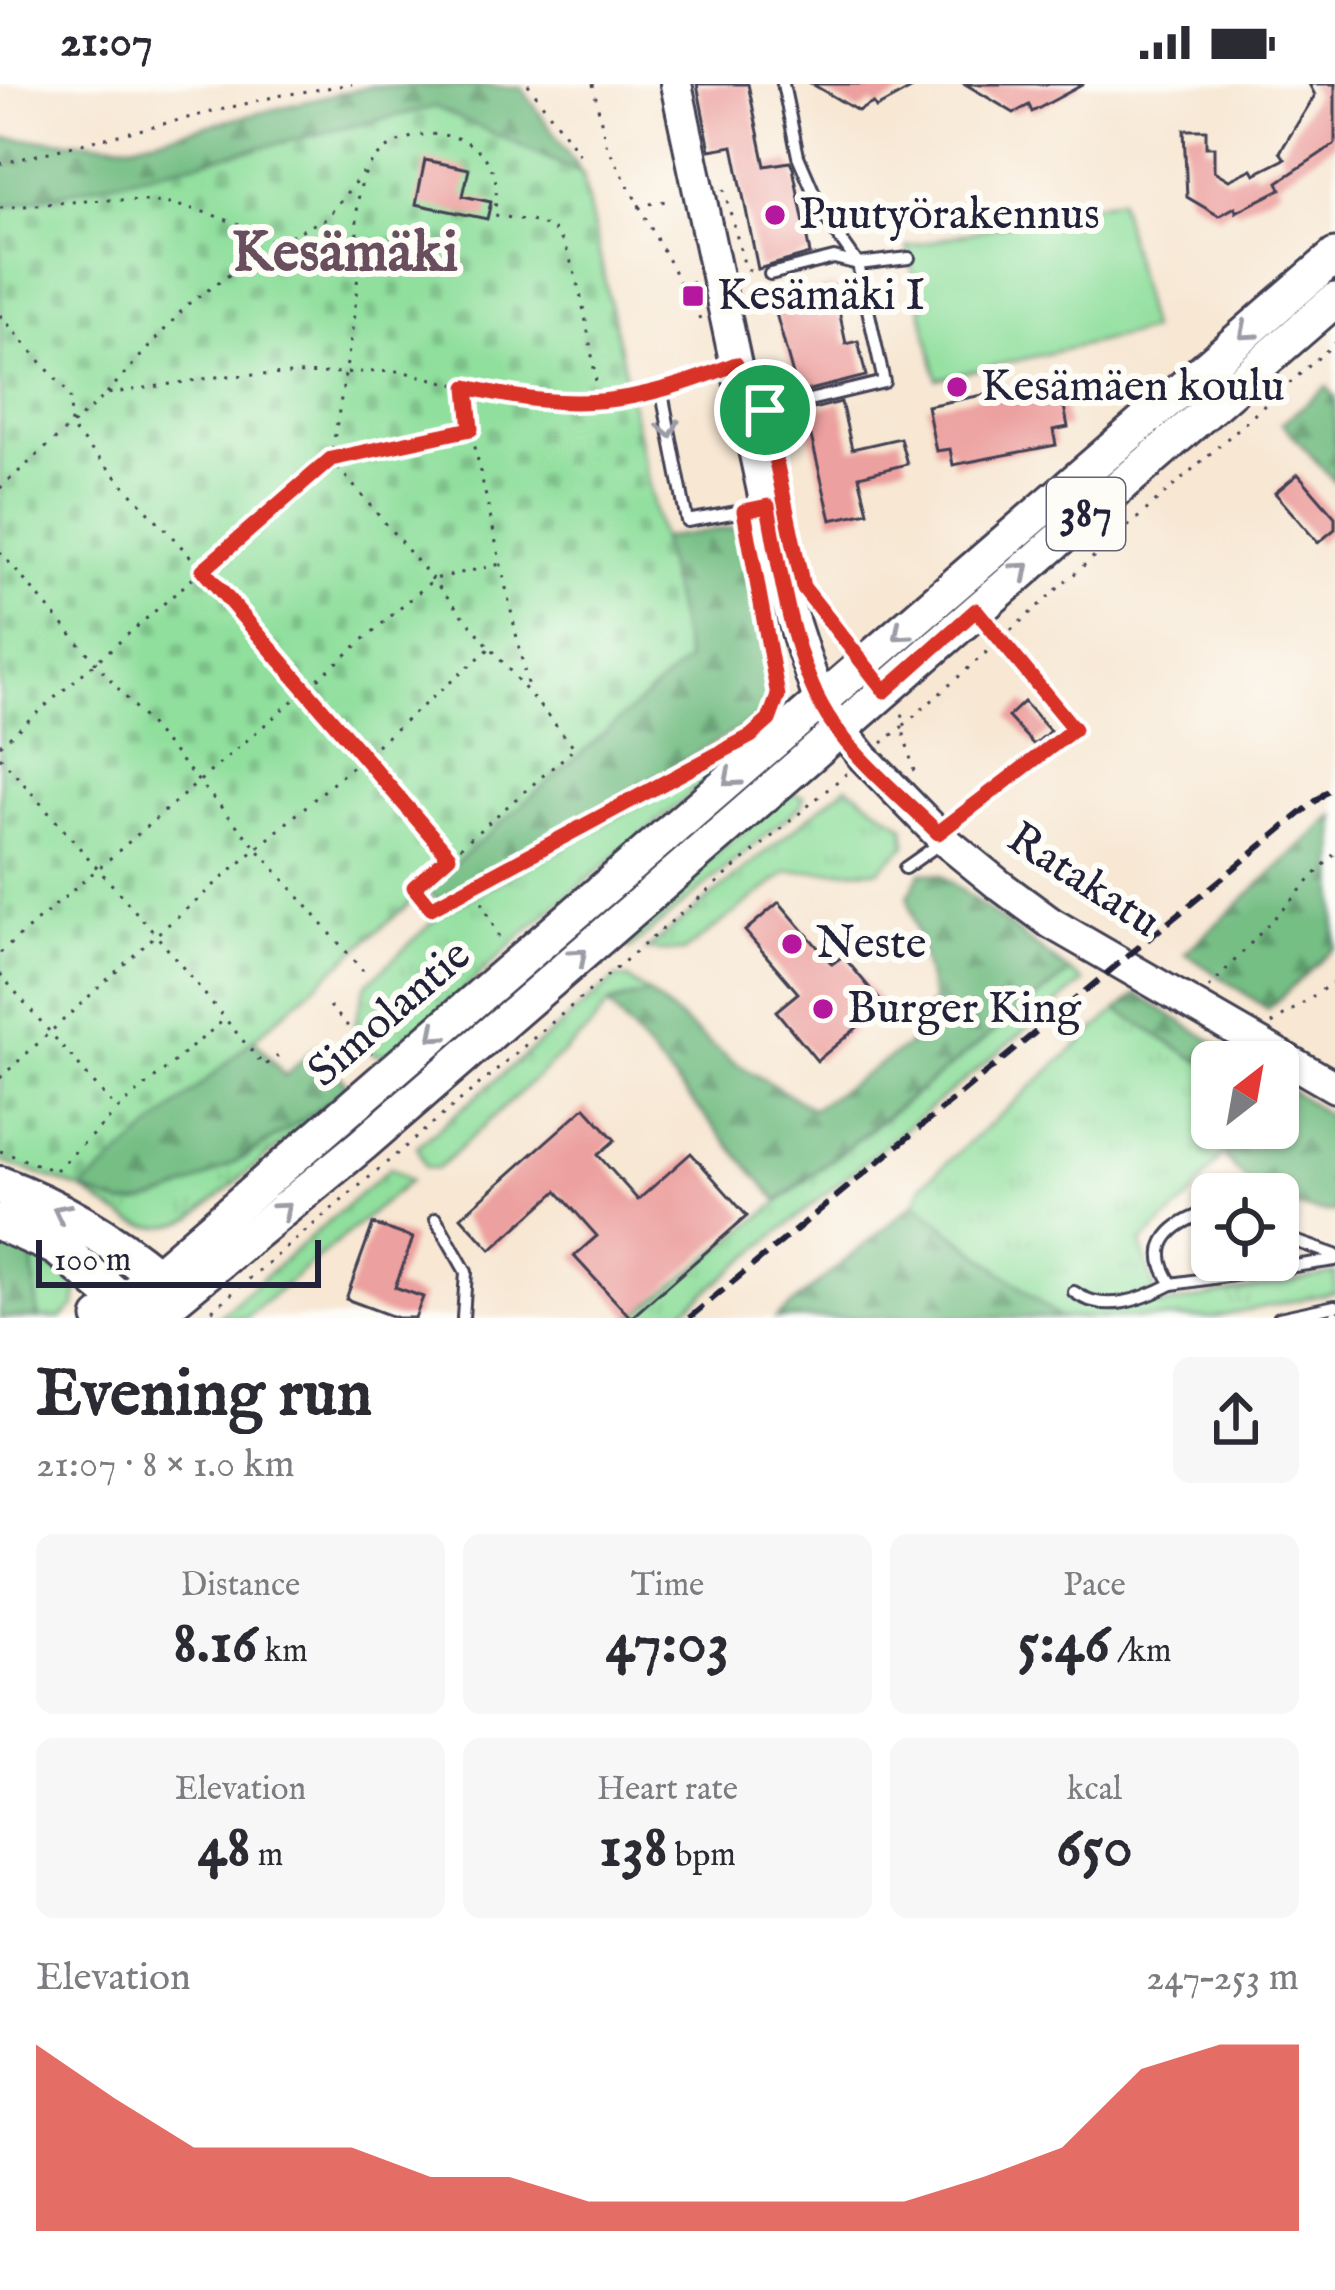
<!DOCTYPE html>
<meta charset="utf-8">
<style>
:root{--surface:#fff;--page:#f7f7f7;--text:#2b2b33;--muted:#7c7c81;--accent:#d93025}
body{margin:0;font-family:"IM FELL English",serif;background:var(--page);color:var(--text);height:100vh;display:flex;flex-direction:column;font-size:45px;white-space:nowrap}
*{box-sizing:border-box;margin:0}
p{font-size:39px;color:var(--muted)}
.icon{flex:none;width:66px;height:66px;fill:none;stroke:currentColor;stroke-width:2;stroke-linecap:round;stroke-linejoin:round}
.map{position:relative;height:1234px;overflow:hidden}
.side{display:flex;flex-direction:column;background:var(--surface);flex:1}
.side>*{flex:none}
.needle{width:78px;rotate:31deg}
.controls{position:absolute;left:1191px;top:957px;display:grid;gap:24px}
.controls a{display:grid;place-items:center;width:108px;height:108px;border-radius:18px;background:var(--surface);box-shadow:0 3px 9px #0004;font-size:60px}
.scale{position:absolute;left:36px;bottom:30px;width:285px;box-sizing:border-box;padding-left:12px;border:6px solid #22223b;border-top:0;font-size:33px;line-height:42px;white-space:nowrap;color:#22223b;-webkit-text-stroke:9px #fdfcf7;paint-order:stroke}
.pin{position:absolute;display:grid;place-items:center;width:102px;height:102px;color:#fff;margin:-51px;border:6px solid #fff;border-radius:50%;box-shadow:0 3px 12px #0007}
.round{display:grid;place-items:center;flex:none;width:126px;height:126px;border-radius:18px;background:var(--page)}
.head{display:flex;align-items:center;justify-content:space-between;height:204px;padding:0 36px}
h1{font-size:66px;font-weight:800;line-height:90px}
.figures{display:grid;grid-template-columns:repeat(3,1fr);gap:18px;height:204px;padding:12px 36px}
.figures div{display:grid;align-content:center;border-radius:18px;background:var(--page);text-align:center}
.figures b{font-size:60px;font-weight:800}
.figures small{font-size:33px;font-weight:400}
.figures p{font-size:33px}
.chart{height:336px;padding:24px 36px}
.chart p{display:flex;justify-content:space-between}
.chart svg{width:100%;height:216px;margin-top:12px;fill:var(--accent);opacity:.7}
.status{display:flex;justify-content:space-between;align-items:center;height:84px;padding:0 60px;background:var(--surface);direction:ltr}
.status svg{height:33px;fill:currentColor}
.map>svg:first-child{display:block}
.grass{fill:url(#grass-tufts);stroke:#59806c;stroke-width:3}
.forest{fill:url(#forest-firs);stroke:#4b7060;stroke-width:3}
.cemetery{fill:url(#cemetery-stones);stroke:#59806c;stroke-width:3}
.garden{fill:#90df9d;stroke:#59806c;stroke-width:3}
.building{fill:#eca09f}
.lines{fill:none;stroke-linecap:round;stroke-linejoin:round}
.service-casing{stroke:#424052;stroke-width:16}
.secondary-casing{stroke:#424052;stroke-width:36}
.primary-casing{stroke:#424052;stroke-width:39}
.trunk-casing{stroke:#424052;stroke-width:42}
.path{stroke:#424052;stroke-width:3;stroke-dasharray:3 9;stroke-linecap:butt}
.service{stroke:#fff;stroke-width:10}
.secondary{stroke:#fff;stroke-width:30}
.primary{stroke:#fff;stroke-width:33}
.trunk{stroke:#fff;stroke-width:36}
.rail{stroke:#22223b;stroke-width:6;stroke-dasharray:18 9;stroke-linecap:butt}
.oneway{stroke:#9c9ca7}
.route-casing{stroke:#fff;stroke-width:24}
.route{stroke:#d93025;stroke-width:15}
.poi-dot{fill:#b5179e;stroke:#fdfcf7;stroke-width:4.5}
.labels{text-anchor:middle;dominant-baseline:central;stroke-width:12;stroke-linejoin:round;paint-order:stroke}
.shield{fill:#fdfcf7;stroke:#646373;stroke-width:3}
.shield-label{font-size:42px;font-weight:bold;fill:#22223b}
.poi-label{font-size:45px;fill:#22223b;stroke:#fdfcf7;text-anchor:start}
.street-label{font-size:45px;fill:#22223b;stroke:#fdfcf7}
.district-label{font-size:57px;font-weight:bold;fill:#694e5e;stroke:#fdfcf7}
</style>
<div class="status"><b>21:07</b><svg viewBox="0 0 49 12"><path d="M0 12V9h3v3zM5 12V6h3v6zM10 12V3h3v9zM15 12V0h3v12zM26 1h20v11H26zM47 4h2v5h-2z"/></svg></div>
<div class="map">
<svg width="1335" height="1234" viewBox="0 0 1335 1234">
<defs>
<pattern id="grass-tufts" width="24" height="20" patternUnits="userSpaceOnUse" patternTransform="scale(3)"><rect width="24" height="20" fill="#90df9d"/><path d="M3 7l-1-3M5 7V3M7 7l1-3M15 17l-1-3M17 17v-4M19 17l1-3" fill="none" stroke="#7cbf88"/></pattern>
<pattern id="forest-firs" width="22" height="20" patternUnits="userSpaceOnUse" patternTransform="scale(3)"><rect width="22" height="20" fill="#74be84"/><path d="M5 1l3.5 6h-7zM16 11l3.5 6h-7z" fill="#5f9a6d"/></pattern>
<pattern id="cemetery-stones" width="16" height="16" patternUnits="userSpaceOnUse" patternTransform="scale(3)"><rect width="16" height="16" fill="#90df9d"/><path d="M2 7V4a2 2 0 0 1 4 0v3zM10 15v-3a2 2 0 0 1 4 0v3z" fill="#7cbf88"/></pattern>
</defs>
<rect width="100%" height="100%" fill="#fdfcf7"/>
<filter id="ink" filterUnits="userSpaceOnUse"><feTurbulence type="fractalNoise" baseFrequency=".00833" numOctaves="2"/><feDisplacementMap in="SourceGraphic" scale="24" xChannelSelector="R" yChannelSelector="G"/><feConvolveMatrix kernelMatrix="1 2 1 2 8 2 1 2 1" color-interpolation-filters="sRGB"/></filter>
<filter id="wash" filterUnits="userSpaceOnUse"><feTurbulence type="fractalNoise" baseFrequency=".004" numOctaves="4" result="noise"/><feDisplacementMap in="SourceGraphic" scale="48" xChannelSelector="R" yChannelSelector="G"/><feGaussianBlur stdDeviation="2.7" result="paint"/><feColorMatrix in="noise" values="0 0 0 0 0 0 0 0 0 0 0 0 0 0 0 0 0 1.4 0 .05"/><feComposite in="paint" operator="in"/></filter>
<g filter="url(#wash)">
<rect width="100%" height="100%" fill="#f7e7d3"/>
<g class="grass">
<path d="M 754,658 L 533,841 L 394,970 L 374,970 L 354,945 L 365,902 L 441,830 Z"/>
<path d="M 847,702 L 904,742 L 906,761 L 878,786 L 788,788 L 683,868 L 646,866 Z"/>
<path d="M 787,708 L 804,712 L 801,722 L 629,865 L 622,852 Z"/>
<path d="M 1070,888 L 1084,898 L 674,1234 L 632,1234 Z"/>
<path d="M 616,894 L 628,895 L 648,909 L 608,920 L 591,943 L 437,1085 L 425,1083 L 417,1063 Z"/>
<path d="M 1117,926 L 1212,985 L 1212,1044 L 1242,1044 L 1188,1116 L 1141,1159 L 1159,1222 L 1335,1189 L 1335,1208 L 1212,1234 L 1059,1234 L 915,1119 L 922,1101 Z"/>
<path d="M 349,1004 L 193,1134 C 146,1157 120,1132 82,1105 L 127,1120 L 246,1073 Z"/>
<path d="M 390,1084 L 410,1097 L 246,1234 L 217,1234 Z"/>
<path d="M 32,1167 L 78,1201 L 75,1221 L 61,1234 L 38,1234 Z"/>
</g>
<g class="forest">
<path d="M 370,2 L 521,3 L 582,90 L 435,23 L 0,124 L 0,54 L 132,60 Z"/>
<path d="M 1327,303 L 1335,313 L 1335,398 L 1282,339 Z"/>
<path d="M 738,443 L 773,600 L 763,631 L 438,817 L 424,803 L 687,577 L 661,454 Z"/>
<path d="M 1335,731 L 1335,863 L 1268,925 L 1185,869 Z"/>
<path d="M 921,788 L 941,791 L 1070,888 L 778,1117 L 608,920 L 648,909 L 729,975 L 813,1025 L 907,962 L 933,916 L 908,813 Z"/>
<path d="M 1137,910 L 1246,978 L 1212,978 L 1212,985 L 1117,926 Z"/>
<path d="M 253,954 L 285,992 L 318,961 L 349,1004 C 301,1036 183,1121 126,1120 C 113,1120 94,1110 82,1105 Z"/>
<path d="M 1278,998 L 1335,1036 L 1335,1128 C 1293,1129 1251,1107 1225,1073 L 1242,1044 L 1278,1044 Z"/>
<path d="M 915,1119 L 1059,1234 L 776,1234 Z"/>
<path d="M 0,1154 L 32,1166 L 38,1234 L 0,1234 Z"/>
</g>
<path class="cemetery" d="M 435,23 L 582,90 L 687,577 L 82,1105 L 0,1077 L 0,124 Z"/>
<path class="garden" d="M 1119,115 L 1150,246 L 937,295 L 907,163 Z"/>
<g id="blocks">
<g class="building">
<path d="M 697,0 L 748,0 L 765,82 L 790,78 L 793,84 L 810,170 L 758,185 L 733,62 L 710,66 Z"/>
<path d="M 812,0 L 920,0 L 876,24 L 873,19 L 858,27 Z"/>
<path d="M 965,0 L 1084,0 L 1032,28 L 1029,21 L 1014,29 Z"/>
<path d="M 1309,0 L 1335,0 L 1335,60 L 1278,98 L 1281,105 L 1236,128 L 1235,123 L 1219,132 L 1187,113 L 1184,46 L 1206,46 L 1206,63 L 1214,63 L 1214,87 L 1229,96 L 1252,85 L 1255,90 L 1285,75 L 1280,68 L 1315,11 Z"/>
<path d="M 425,76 L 469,85 L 463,112 L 491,118 L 487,135 L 416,120 Z"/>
<path d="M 834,202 L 846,260 L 858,257 L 866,292 L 798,309 L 772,215 Z"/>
<path d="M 1059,296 L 1068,343 L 1053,346 L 1056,361 L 953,381 L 950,365 L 936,367 L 927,322 Z"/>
<path d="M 841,318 L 852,365 L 900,354 L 907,380 L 859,392 L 868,428 L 831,436 L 805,327 Z"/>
<path d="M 1298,390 L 1335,433 L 1335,445 L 1318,459 L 1275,409 Z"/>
<path d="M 1024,618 L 1050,647 L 1034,661 L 1008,633 Z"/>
<path d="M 779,818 L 832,880 L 843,872 L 884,921 L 817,977 L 776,927 L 798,909 L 745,847 Z"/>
<path d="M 585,1023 L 615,1056 L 598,1071 L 638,1116 L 691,1069 L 747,1132 L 631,1234 L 574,1172 L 597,1152 L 557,1107 L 491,1166 L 461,1133 Z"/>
<path d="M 373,1140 L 413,1154 L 395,1203 L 423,1213 L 415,1234 L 397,1234 L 346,1215 Z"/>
</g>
</g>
</g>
<g filter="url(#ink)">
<use href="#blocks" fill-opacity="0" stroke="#424052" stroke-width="3"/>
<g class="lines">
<g class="service-casing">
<g id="service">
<path d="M 770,190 L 834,174 L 858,180 L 909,174"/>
<path d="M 733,281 L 662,309 L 687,437 L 760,424"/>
<path d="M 751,330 L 884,298 L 858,180 L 823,130 L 798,72 L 783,0"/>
<path d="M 942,746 L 1074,645 L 978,528"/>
<path d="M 905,784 L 942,758"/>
<path d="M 1212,1127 C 1173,1138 1144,1160 1172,1200 L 1335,1176"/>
<path d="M 436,1135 L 466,1188 L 463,1234"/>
<path d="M 1278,1151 L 1335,1171"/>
<path d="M 1074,1208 C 1104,1230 1141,1216 1172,1200"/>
<path d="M 1279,1234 L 1335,1222"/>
<path d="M 1335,1234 L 1335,1232"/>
</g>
</g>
<g class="secondary-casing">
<path id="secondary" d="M 676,0 L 786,515 L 820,619 L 864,674 L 944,756 L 998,800 L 1051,839 L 1335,1003"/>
</g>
<g class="primary-casing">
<g id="primary">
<path d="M 100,1234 L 156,1192 L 1335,172"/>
<path d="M 152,1234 L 362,1061 L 1335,216"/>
</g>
</g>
<g class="trunk-casing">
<path id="trunk" d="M 0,1101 C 58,1123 108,1152 156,1192 L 161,1228 L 123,1218 L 57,1163 L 0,1138"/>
</g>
<g class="path">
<path d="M 528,0 L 580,71"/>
<path d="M 593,0 L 606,60 L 692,221"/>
<path d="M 0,80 L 277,12 L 352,0"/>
<path d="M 724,105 L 745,183 L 756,191"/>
<path d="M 638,122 L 666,117"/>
<path d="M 0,124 C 112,115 172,102 275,159 L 327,134 L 366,84"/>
<path d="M 691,197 L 701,241"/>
<path d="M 0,231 L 70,311 L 71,344 L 203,486 L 448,771"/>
<path d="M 467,303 L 471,345 L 528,604"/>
<path d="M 107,309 L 188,220 L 273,160"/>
<path d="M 648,311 L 599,319 C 594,285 579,162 551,144 C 537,136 511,135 495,131 C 495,120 498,105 495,94 C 479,34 388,39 365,90 C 351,120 360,168 357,201 C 352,259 340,317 331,375 L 575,664 L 414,803 L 431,824 L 459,814 L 714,672"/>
<path d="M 0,404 L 107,310 L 223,292 L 400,287 L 528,318 L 597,319"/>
<path d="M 0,468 L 363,887"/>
<path d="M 814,519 L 846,559"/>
<path d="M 762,525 L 779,612 L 775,621"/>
<path d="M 1011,546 L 1335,259"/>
<path d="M 882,659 L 902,643 L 903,625"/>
<path d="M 0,661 L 331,375 L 471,345"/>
<path d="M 0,673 L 156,851 L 489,565"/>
<path d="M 914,687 L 902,643 L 990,565"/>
<path d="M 477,807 L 501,858"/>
<path d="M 0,869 L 434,495 L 501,480"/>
<path d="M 0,890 L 117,1026 L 225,935"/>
<path d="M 1209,904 L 1335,769"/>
<path d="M 330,922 L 374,972"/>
<path d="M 1272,940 L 1335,897"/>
<path d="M 0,994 L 156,851 L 264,982 L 278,972"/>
<path d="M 0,1067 L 55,1087 L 116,1028"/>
<path d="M 203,1234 L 847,689"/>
</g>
<use href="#service" class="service"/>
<use href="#secondary" class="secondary"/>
<use href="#primary" class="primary"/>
<use href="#trunk" class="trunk"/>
<path class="rail" d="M 689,1234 L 1335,701"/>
</g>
<defs><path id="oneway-chevron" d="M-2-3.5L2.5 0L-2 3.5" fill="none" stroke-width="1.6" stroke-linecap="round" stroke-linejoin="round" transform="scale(3)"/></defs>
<g class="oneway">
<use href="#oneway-chevron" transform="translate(1247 248) rotate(139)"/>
<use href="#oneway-chevron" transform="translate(669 345) rotate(79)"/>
<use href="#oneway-chevron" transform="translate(1022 486) rotate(-41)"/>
<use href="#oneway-chevron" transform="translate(901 549) rotate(139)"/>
<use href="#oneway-chevron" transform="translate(731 695) rotate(139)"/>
<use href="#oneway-chevron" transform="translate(579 872) rotate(-41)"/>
<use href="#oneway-chevron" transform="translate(436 950) rotate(139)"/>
<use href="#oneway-chevron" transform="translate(283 1126) rotate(-40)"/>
<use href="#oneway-chevron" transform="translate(61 1128) rotate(-153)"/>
</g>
</g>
<g class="lines" filter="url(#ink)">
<g class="route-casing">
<path id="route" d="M 736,280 L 748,330 L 765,326 L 803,503 L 885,607 L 976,526 L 1074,645 L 938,749 C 899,710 846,669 820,619 C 790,560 780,486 768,422 L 744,427 L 778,612 L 769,636 L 751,652 L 431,824 L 414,803 L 449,772 L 203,486 L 331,375 L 471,345 L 467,303 C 577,329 632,321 736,280 Z"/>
</g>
<use href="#route" class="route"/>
</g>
<g class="poi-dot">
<circle cx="775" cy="131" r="12"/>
<rect x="681" y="200" width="24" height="24" rx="6"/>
<circle cx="957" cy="303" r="12"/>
<circle cx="792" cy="860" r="12"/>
<circle cx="823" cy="925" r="12"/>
</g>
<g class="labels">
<rect class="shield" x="1047" y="394" width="78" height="72" rx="9"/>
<g class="shield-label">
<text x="1086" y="430">387</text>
</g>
<g class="poi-label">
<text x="799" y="131">Puutyörakennus</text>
<text x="717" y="212">Kesämäki I</text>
<text x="981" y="303">Kesämäen koulu</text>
<text x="816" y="860">Neste</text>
<text x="847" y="925">Burger King</text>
</g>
<g class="street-label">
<text transform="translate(1083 797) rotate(33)">Ratakatu</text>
<text transform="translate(390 930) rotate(-41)">Simolantie</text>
</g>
<g class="district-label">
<text x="345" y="170">Kesämäki</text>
</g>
</g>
</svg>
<div class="controls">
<a><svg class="needle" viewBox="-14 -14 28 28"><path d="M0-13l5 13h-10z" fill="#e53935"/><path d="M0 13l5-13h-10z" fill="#7c7c81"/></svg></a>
<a><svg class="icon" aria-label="locate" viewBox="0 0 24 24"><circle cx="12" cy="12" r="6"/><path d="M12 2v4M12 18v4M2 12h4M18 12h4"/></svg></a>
</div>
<div class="scale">100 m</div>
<div class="pin" style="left:765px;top:326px;background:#1e9e55"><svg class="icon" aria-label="arrive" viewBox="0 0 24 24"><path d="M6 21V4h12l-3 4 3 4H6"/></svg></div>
</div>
<section class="side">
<div class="head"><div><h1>Evening run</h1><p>21:07 · 8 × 1.0 km</p></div><a class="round"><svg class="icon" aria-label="share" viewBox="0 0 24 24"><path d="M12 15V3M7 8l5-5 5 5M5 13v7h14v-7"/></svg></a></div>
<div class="figures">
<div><p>Distance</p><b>8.16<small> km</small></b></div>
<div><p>Time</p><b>47:03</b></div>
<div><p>Pace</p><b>5:46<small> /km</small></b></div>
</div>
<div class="figures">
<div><p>Elevation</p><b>48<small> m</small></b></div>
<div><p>Heart rate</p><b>138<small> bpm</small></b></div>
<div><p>kcal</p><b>650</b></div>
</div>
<div class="chart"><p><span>Elevation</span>247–253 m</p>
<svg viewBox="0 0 160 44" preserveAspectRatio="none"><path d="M0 44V6L10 17L20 27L30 27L40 27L50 33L60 33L70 38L80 38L90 38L100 38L110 38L120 33L130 27L140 11L150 6L160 6V44z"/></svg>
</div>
</section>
